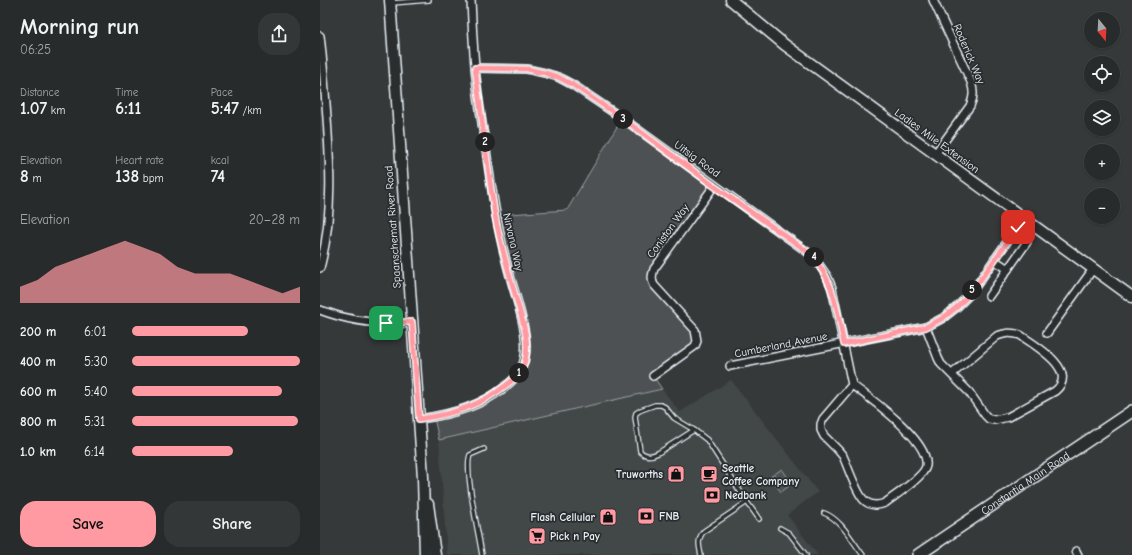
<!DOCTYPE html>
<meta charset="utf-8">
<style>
:root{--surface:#282b2c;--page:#343738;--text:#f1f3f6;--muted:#a5a7a9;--line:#444748;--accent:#ff9aa2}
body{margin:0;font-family:"Comic Neue",sans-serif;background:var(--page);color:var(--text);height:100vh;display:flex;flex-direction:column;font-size:15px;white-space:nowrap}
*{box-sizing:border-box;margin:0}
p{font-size:13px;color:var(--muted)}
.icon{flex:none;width:22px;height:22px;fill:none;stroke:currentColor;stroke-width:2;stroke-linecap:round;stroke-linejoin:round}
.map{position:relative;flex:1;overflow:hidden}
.side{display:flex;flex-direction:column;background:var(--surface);width:320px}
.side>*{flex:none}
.needle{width:26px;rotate:162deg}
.buttons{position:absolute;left:764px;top:12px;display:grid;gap:8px}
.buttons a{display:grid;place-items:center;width:36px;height:36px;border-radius:50%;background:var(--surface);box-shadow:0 1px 3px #0004,0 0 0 1px var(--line);font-size:20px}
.pin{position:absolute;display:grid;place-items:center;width:34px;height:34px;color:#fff;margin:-17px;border-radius:8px;box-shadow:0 2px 6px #0006}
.km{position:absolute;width:20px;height:20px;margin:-10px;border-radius:50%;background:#222;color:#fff;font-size:11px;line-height:20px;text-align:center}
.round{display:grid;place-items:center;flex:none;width:42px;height:42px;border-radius:16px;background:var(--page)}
.summary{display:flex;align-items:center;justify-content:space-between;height:68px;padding:0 20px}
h1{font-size:22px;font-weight:700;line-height:30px}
.figures{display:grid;grid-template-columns:repeat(3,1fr);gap:6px;height:68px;padding:4px 20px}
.figures div{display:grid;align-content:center}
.figures b{font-size:17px;font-weight:700}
.figures small{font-size:11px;font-weight:400}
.figures p{font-size:11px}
.chart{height:112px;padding:8px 20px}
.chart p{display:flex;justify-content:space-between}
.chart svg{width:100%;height:72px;margin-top:4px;fill:var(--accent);opacity:.7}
.cta{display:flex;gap:8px;margin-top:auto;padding:8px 20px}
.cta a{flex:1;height:46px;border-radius:16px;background:var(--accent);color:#111;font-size:16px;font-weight:700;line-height:46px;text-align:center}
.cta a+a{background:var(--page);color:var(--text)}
ul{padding:0 20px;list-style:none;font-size:13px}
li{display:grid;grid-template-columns:64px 48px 1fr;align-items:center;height:30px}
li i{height:10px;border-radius:5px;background:var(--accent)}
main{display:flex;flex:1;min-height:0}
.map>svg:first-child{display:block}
.built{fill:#424647}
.green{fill:#4d5152;stroke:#9aa1a5}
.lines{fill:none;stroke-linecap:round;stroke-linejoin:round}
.lane-casing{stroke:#e8f1f8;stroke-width:6}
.street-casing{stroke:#e8f1f8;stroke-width:10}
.secondary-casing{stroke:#e8f1f8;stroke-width:13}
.primary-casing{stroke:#e8f1f8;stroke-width:14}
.lane{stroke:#2a2d2e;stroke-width:3.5}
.street{stroke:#2a2d2e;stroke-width:7}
.secondary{stroke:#2a2d2e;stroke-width:10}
.primary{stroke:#2a2d2e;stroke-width:11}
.route-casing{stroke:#fff;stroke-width:8}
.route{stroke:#ff9aa2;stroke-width:5}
.labels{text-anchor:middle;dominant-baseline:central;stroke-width:3.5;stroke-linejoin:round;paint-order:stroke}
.street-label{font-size:11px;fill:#e8f1f8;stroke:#2a2d2e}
.poi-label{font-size:11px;font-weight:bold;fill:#e8f1f8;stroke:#2a2d2e;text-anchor:start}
</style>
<main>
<section class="side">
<div class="summary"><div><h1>Morning run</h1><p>06:25</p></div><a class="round"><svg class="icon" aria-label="share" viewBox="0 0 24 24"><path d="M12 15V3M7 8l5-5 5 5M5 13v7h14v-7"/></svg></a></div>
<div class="figures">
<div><p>Distance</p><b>1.07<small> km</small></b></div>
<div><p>Time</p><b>6:11</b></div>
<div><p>Pace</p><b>5:47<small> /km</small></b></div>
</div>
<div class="figures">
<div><p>Elevation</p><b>8<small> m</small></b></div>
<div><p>Heart rate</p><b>138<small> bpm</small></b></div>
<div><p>kcal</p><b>74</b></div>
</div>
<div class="chart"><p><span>Elevation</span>20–28 m</p>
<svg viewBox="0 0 160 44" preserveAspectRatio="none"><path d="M0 44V34L10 30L20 22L30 18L40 14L50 10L60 6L70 10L80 14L90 22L100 26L110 26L120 26L130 30L140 34L150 38L160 34V44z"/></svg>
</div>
<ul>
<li><b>200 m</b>6:01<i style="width:69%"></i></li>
<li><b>400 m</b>5:30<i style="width:100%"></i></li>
<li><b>600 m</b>5:40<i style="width:89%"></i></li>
<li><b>800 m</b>5:31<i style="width:99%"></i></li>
<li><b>1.0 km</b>6:14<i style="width:60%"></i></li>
</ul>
<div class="cta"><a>Save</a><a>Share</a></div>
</section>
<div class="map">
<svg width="812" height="555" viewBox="0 0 812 555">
<rect width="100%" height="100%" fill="#35393a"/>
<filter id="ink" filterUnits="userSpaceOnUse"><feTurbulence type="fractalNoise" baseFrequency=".025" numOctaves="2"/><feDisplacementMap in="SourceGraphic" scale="8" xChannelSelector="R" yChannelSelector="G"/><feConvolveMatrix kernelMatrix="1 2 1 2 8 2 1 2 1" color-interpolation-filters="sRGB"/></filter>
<g filter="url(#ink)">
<path class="built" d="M 411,380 L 498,492 L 467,515 L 498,555 L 127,555 L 119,440 L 342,389 L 360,412 Z"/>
<g class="green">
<path d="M 301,120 L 394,186 L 334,269 L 332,281 L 372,325 L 377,341 L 333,376 L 342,389 L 119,440 L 114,418 L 167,398 L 198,373 L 205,341 L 175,215 L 247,210 Z"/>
<path d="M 462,469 L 472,484 L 461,492 L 450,477 Z"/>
</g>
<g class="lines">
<g class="lane-casing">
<g id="lane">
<path d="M 72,3 L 109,0"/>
<path d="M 374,430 L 338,453 C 332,456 325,457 320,451 L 315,417 L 316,413 L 321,410 L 335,405 L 341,405 L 345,407 L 354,418 L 374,430 L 387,440 L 427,502 L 384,531 C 377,539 379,546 381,555"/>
<path d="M 427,502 L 439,519"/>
<path d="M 504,513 C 521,519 532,541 543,555"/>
<path d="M 460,528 L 469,533 L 486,555"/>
<path d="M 162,555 C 159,535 144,470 150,455 L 164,449"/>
</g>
</g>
<g class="street-casing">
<g id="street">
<path d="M 613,0 L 651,82 C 654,91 654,97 650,106 L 615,154"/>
<path d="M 0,36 C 3,59 4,81 6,104 C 10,158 14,215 0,268"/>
<path d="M 155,68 L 207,69 L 225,73 L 238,77 L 253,85 L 302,118 L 493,256 L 507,276 L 512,288 L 532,385 C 550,398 610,441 606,466 C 604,477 574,496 565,503 C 558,506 550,506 544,500 C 536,492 528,467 523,456 L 518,450 L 504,436 L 501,430 L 501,424 L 503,419 L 532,385"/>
<path d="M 688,269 L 707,242"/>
<path d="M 669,296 L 688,269 L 674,260"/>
<path d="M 0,310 C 29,321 61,325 92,323"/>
<path d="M 606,327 L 618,358 L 621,364 L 649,392 L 665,415 L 669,419 L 675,420 L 688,417 L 735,391 C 760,371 715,345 700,335 C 691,332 685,333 677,336 L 632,374"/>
<path d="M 727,333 L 773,269"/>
<path d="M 410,366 L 606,327 L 623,318 L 637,307 L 651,293 L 704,218"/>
<path d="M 333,376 L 375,346 L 377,341 L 375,330 L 334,285 C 331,279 332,275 334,269 L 394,186"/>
<path d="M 99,419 C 130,415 160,407 185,387 C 191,382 198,376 201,369 C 214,344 196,299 189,272 C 178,232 172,191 166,150 C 162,122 157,94 155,66 C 153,44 152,22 151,0"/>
<path d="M 756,551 L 758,555"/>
</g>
</g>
<g class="secondary-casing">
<g id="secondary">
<path d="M 70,0 L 103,477 L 105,555"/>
<path d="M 411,0 L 465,45 L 812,297"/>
<path d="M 108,504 L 115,555"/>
</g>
</g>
<g class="primary-casing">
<g id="primary">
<path id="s1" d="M 598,555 L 812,411"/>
</g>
</g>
<use href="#lane" class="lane"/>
<use href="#street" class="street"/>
<use href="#secondary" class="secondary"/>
<use href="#primary" class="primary"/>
</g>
</g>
<g class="lines" filter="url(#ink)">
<g class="route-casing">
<path id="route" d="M 66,323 L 92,322 L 99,419 C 130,415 160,406 185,386 C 192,381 198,376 202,369 C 213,346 202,320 196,298 C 188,270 180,243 175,215 C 167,166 162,117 155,68 L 207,69 L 225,73 L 238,77 L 253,85 L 302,118 L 394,186 L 484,249 C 514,274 516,307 524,344 L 606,327 L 623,318 L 637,307 L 651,293 L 698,227"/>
</g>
<use href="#route" class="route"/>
</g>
<defs>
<g id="shop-square" transform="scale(0.9)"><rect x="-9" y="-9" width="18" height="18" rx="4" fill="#ff9aa2" stroke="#2a2d2e"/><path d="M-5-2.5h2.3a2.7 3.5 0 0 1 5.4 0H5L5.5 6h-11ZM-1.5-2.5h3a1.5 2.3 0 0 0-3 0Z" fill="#111"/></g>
<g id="cafe-square" transform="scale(0.9)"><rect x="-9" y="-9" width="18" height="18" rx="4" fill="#ff9aa2" stroke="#2a2d2e"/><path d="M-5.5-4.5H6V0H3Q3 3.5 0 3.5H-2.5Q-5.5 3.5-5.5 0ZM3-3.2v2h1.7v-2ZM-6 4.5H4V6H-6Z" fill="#111"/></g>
<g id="bank-square" transform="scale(0.9)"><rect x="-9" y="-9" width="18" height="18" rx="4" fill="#ff9aa2" stroke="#2a2d2e"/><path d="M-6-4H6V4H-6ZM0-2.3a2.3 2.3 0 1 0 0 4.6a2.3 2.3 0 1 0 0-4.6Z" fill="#111"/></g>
<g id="supermarket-square" transform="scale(0.9)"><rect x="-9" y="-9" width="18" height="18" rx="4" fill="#ff9aa2" stroke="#2a2d2e"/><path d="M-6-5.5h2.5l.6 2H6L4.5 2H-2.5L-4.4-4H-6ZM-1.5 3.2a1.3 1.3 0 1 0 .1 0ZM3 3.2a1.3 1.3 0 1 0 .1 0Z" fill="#111"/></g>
</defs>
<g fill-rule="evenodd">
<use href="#shop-square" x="356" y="474"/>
<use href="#cafe-square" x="389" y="474"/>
<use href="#bank-square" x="392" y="495"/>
<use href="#bank-square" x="326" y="516"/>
<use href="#shop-square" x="288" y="517"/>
<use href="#supermarket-square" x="217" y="536"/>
</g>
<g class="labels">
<g class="street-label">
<text transform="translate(649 54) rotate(67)">Roderick Way</text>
<text transform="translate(617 141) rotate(36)">Ladies Mile Extension</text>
<text transform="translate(377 159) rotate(36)">Uitsig Road</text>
<text transform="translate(73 227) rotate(-94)">Spaanschemat River Road</text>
<text transform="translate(348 231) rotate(-54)">Coniston Way</text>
<text transform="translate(193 242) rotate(77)">Nirvana Way</text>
<text transform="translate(461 345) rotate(-11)">Cumberland Avenue</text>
<text stroke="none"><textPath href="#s1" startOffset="129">Constantia Main Road</textPath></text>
</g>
<g class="poi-label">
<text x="402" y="468">Seattle<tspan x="402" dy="13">Coffee Company</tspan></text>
<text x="343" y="474" text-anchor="end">Truworths</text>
<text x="405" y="495">Nedbank</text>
<text x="339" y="516">FNB</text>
<text x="275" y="517" text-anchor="end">Flash Cellular</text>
<text x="230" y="536">Pick n Pay</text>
</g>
</g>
</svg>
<div class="buttons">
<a><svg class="needle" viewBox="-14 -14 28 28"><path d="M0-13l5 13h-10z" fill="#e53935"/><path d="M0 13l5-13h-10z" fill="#a5a7a9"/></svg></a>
<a><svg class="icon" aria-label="locate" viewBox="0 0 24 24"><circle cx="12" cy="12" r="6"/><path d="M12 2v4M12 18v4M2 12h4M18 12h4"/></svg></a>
<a><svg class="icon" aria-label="layers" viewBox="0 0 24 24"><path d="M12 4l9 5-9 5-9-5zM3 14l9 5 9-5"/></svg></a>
<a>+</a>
<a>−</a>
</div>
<div class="pin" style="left:66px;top:323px;background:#1e9e55"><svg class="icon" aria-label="arrive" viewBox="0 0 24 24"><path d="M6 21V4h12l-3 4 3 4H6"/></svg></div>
<div class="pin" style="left:698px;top:227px;background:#d93025"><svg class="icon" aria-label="check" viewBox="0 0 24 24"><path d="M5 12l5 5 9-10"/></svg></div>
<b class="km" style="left:199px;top:373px">1</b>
<b class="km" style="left:165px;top:142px">2</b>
<b class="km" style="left:303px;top:119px">3</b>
<b class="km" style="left:494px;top:257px">4</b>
<b class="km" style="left:652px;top:290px">5</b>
</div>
</main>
